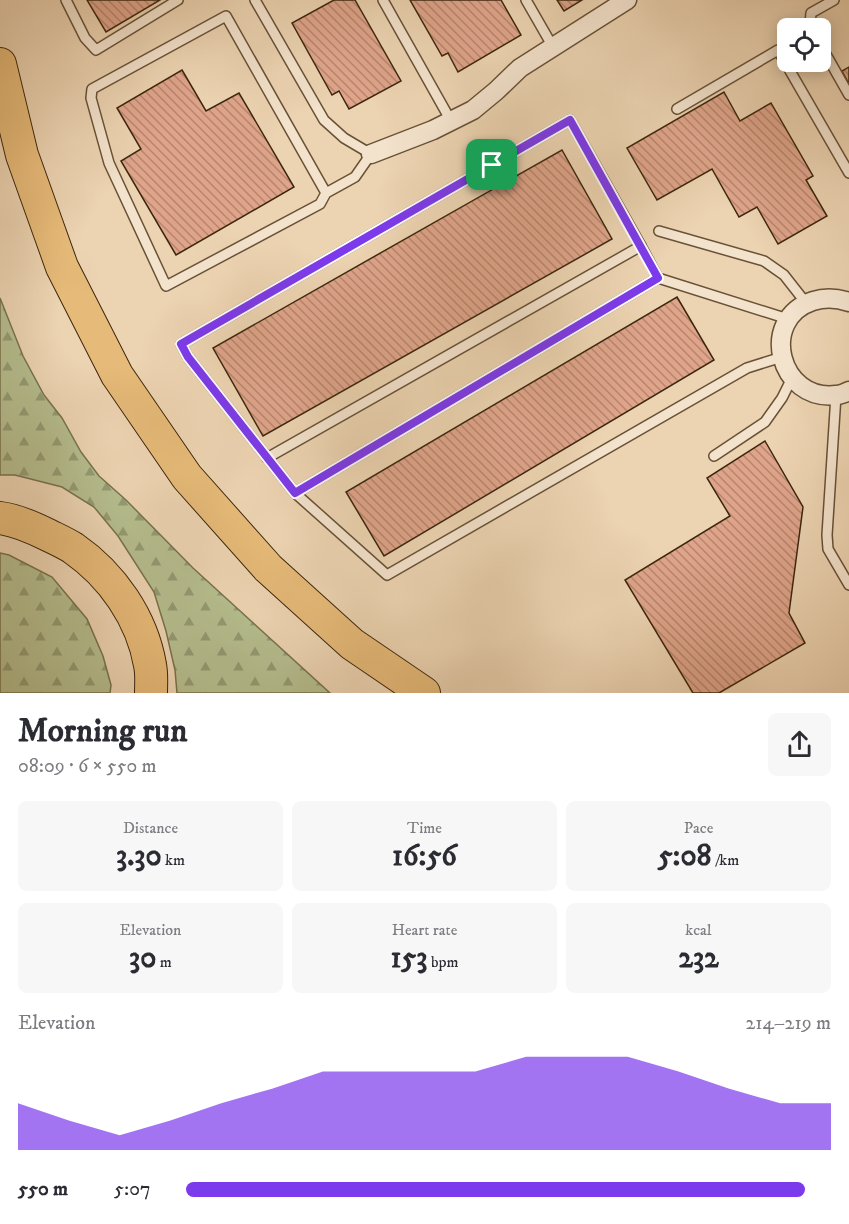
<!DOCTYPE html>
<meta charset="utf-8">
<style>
:root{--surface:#fff;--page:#f7f7f7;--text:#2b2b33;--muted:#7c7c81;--accent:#7c3aed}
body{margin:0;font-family:"IM FELL DW Pica",serif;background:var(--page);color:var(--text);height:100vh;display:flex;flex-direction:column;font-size:22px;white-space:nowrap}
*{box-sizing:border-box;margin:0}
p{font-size:20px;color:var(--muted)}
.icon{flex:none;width:33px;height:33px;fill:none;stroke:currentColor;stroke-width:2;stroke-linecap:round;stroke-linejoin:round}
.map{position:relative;height:693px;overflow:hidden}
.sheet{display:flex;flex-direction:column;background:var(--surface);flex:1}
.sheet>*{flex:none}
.tools{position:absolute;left:777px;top:18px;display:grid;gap:12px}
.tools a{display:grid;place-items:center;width:54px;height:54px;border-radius:9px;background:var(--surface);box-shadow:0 3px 15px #0003;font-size:30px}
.pin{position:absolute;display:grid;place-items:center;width:51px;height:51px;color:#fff;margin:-26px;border-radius:12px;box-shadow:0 3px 9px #0006}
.round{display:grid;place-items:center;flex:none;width:63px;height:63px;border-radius:9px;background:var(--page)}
.headline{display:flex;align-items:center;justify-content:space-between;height:102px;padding:0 18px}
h1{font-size:33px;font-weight:700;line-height:45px}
.stats{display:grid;grid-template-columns:repeat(3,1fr);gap:9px;height:102px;padding:6px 18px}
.stats div{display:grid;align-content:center;border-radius:9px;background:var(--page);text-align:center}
.stats b{font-size:30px;font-weight:700}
.stats small{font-size:16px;font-weight:400}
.stats p{font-size:16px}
.chart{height:168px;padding:12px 18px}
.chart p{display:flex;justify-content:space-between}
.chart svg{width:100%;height:108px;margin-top:6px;fill:var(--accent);opacity:.7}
ul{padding:0 18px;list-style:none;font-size:20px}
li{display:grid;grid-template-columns:96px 72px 1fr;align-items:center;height:45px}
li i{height:15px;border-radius:8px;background:var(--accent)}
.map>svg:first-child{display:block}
.forest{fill:url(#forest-firs);stroke:#78724e;stroke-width:1.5}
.building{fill:url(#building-back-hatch);stroke:#3c270e;stroke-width:1.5}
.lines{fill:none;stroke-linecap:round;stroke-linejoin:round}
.lane-casing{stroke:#685237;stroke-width:12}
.street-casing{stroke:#685237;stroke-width:21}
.highway-casing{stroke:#3c270e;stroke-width:34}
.lane{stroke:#f3e2cc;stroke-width:9}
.street{stroke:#f3e2cc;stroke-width:18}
.highway{stroke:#e6ba78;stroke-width:32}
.route-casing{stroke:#fff;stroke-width:12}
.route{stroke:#7c3aed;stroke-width:8}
</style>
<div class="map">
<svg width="849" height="693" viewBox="0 0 849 693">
<defs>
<pattern id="forest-firs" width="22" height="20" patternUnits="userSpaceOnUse" patternTransform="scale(1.5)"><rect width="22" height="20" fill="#b5bd8e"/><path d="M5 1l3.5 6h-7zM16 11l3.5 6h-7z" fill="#949a72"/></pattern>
<pattern id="building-back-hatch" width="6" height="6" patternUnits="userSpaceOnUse" patternTransform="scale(1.5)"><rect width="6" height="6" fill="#dfa48a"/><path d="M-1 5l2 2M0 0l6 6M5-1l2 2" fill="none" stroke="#b6866f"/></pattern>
</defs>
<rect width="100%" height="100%" fill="#ecd3b1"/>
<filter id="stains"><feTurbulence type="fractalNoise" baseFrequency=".00333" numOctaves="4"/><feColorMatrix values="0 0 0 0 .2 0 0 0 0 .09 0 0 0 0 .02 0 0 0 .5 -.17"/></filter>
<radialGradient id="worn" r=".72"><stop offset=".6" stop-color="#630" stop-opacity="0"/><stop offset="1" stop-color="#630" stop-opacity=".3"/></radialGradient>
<g class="forest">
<path d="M 0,298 L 23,356 L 44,395 L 62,418 L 81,452 L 99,476 L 126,500 L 193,568 L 330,693 L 177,693 L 175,670 L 166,631 L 154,592 L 118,536 L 94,507 L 62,487 L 15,475 L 0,475 Z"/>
<path d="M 0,553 L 9,555 L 52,577 L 87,619 L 103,656 L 111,685 L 110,693 L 0,693 Z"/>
</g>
<g class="building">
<path d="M 87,0 L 160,0 L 106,32 Z"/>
<path d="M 334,0 L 355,0 L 401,81 L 349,109 L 339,91 L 332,95 L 292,23 Z"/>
<path d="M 410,0 L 501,0 L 521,35 L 458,72 L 448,53 L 442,56 Z"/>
<path d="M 557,0 L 582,0 L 564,11 Z"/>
<path d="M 849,67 L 849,84 L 842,71 Z"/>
<path d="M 182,70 L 206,111 L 239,93 L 294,187 L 176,255 L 121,161 L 141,149 L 117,108 Z"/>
<path d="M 724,92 L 740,121 L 771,103 L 813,176 L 806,180 L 827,216 L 778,244 L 757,207 L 739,217 L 712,169 L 657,200 L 627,148 Z"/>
<path d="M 562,150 L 612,239 L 263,436 L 213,348 Z"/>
<path d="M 677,297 L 714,360 L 384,556 L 346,492 Z"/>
<path d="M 765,441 L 803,507 L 789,613 L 805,643 L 719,693 L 693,693 L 625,580 L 730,516 L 707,478 Z"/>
</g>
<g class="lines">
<g class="lane-casing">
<g id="lane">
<path d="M 66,0 L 85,38 L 96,50 L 178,0"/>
<path d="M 255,0 L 324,120 L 344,138 L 371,154 L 355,177 L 326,193 L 320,204 L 166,286 L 109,163 L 91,98 L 92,89 L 226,16 L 326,193"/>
<path d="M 383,0 L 451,121"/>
<path d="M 526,0 L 553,47"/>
<path d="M 812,28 L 810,24 L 811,13 L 834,0"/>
<path d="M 820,44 L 849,95"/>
<path d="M 677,109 L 778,50 L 849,173"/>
<path d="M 659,231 L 764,261 L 784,275 L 806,303"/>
<path d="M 641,246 L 658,278 L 788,319"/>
<path d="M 836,395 L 827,535 L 828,549 L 849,585"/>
<path d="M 714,456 L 765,422 L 782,398 L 792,378"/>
<path d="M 267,458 L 641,246 L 570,120 L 181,344 L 188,357 L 295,493 L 387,575 L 747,368 L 782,357"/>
<path d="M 295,493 L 658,278"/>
</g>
</g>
<g class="street-casing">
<g id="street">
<path d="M 371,154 L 433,130 L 473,110 L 496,91 L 520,68 L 627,0"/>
<path d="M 849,302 C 837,298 826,297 813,301 C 758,319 779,402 836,395 C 840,395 845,393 849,391"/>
</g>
</g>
<g class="highway-casing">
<g id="highway">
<path d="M 0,64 L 22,155 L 62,267 L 117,375 L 187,477 L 268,568 L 352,644 L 424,693"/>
<path d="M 0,518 C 16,520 34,528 48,535 C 56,539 65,543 73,548 C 112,575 142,618 150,665 C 152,674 151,684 151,693"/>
</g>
</g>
<use href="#lane" class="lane"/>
<use href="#street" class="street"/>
<use href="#highway" class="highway"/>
</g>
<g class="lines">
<g class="route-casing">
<path id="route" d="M 570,120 L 658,278 L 295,493 L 188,357 L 181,344 Z"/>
</g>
<use href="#route" class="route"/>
</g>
<rect width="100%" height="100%" filter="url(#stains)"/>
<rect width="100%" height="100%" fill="url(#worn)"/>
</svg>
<div class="tools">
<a><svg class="icon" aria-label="locate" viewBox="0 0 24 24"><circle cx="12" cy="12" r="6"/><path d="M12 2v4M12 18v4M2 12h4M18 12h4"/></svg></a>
</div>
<div class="pin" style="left:492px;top:165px;background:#1e9e55"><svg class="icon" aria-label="arrive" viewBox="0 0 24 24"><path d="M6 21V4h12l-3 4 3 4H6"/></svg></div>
</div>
<section class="sheet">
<div class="headline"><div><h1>Morning run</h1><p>08:09 · 6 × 550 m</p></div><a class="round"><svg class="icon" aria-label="share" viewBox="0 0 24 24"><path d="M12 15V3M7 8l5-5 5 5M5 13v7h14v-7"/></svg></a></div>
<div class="stats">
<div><p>Distance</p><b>3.30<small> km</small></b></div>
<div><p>Time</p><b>16:56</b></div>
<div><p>Pace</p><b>5:08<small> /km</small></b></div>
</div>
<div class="stats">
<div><p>Elevation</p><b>30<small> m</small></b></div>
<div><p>Heart rate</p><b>153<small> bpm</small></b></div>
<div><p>kcal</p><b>232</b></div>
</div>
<div class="chart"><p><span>Elevation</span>214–219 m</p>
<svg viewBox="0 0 160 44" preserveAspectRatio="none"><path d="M0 44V25L10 32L20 38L30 32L40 25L50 19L60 12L70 12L80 12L90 12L100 6L110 6L120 6L130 12L140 19L150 25L160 25V44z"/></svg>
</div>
<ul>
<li><b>550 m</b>5:07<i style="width:96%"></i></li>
</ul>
</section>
